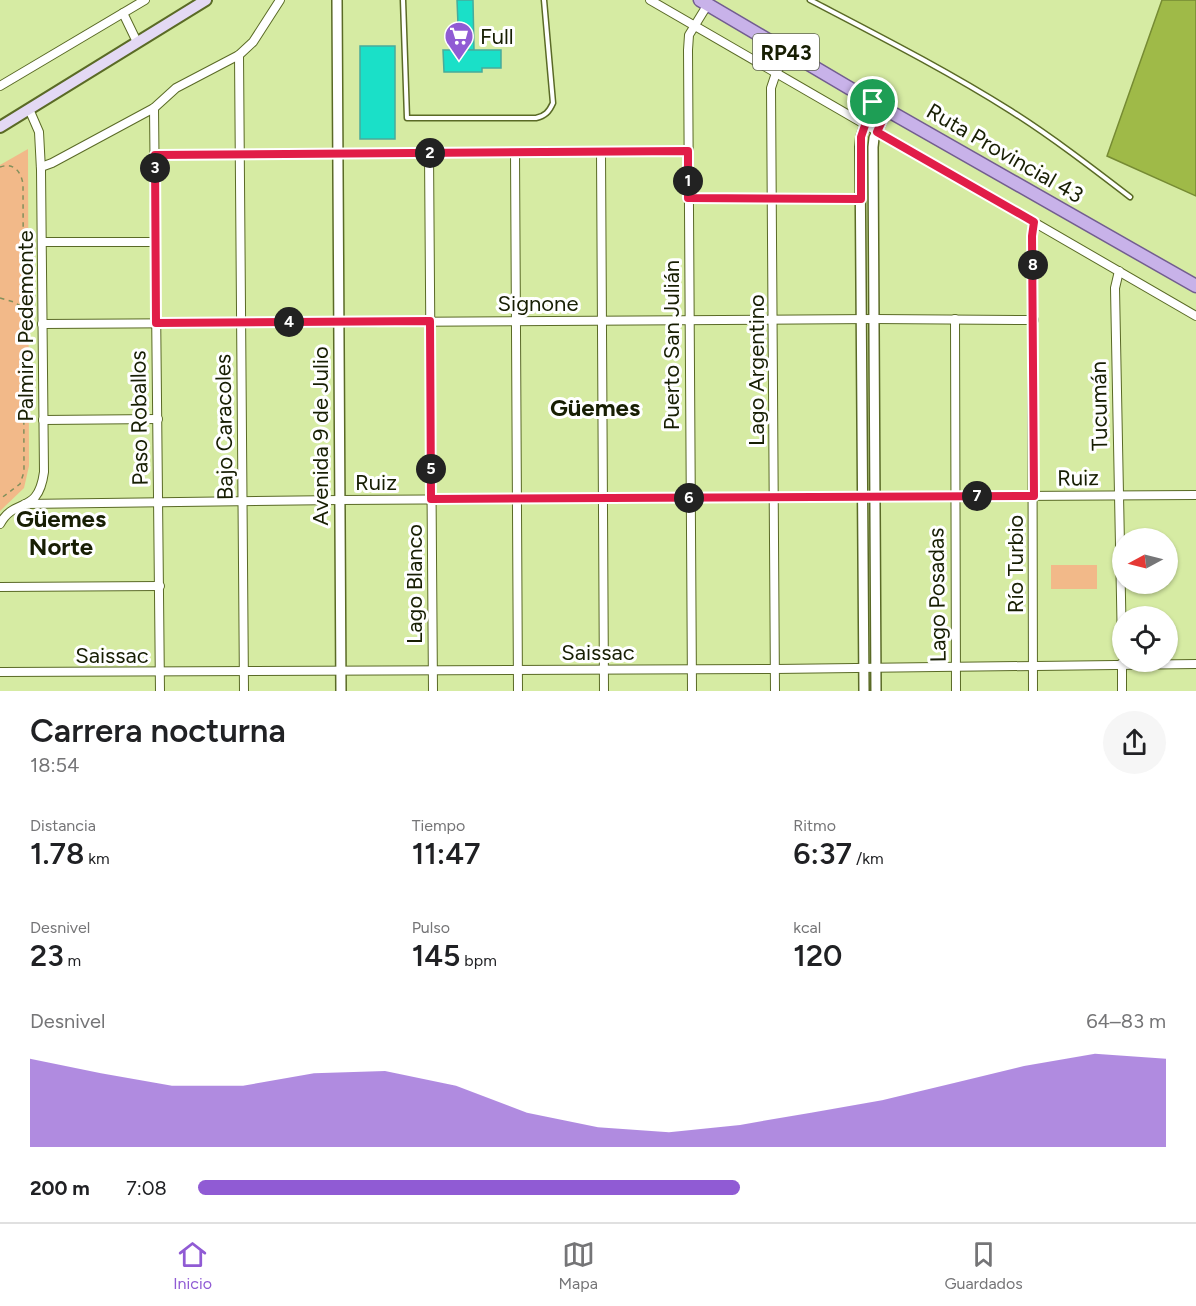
<!DOCTYPE html>
<html lang="es">
<meta charset="utf-8">
<style>
:root{--surface:#fff;--page:#f6f6f6;--text:#202124;--muted:#757577;--line:#e0e0e0;--accent:#905bd4}
body{margin:0;font-family:Figtree,sans-serif;background:var(--page);color:var(--text);height:100vh;display:flex;flex-direction:column;font-size:22px;white-space:nowrap}
*{box-sizing:border-box;margin:0}
p{font-size:20px;color:var(--muted)}
.icon{flex:none;width:33px;height:33px;fill:none;stroke:currentColor;stroke-width:2;stroke-linecap:round;stroke-linejoin:round}
.map{position:relative;height:691px;overflow:hidden}
.details{display:flex;flex-direction:column;background:var(--surface);flex:1}
.details>*{flex:none}
.needle{width:39px;rotate:263deg}
.buttons{position:absolute;left:1112px;top:528px;display:grid;gap:12px}
.buttons a{display:grid;place-items:center;width:66px;height:66px;border-radius:50%;background:var(--surface);box-shadow:0 2px 4px #0004;font-size:30px}
.pin{position:absolute;display:grid;place-items:center;width:51px;height:51px;color:#fff;margin:-26px;border:3px solid #fff;border-radius:50%;box-shadow:0 2px 6px #0007}
.km{position:absolute;width:30px;height:30px;margin:-15px;border-radius:50%;background:#222;color:#fff;font-size:16px;line-height:30px;text-align:center}
.round{display:grid;place-items:center;flex:none;width:63px;height:63px;border-radius:32px;background:var(--page)}
.headline{display:flex;align-items:center;justify-content:space-between;height:102px;padding:0 30px}
h1{font-size:33px;font-weight:600;line-height:45px}
.metrics{display:grid;grid-template-columns:repeat(3,1fr);gap:9px;height:102px;padding:6px 30px}
.metrics div{display:grid;align-content:center}
.metrics b{font-size:30px;font-weight:600}
.metrics small{font-size:16px;font-weight:400}
.metrics p{font-size:16px}
.chart{height:168px;padding:12px 30px}
.chart p{display:flex;justify-content:space-between}
.chart svg{width:100%;height:108px;margin-top:6px;fill:var(--accent);opacity:.7}
ul{padding:0 30px;list-style:none;font-size:20px}
li{display:grid;grid-template-columns:96px 72px 1fr;align-items:center;height:45px}
li i{height:15px;border-radius:8px;background:var(--accent)}
.menu{display:flex;justify-content:space-around;align-items:center;height:84px;border-top:2px solid var(--line);background:var(--surface);font-size:16px;color:var(--muted)}
.menu a{display:grid;justify-items:center;gap:3px}
.menu .active{color:var(--accent)}
.map>svg:first-child{display:block}
.green{fill:#f2b989}
.water{fill:#9fba48;stroke:#768b33;stroke-width:1.5}
.building{fill:#1ae0c8;stroke:#48ab9b;stroke-width:1.5}
.lines{fill:none;stroke-linecap:round;stroke-linejoin:round}
.service-casing{stroke:#5a6a26;stroke-width:7}
.minor-casing{stroke:#5a6a26;stroke-width:10}
.tertiary-casing{stroke:#5a6a26;stroke-width:12}
.secondary-casing{stroke:#5a6a26;stroke-width:14}
.primary-casing{stroke:#725d8f;stroke-width:15}
.path{stroke:#81905c;stroke-width:1.5;stroke-dasharray:4.5 4.5;stroke-linecap:butt}
.service{stroke:#fff;stroke-width:4}
.minor{stroke:#fff;stroke-width:8}
.tertiary{stroke:#fff;stroke-width:9}
.secondary{stroke:#e3d9f4;stroke-width:10}
.primary{stroke:#c8b2e9;stroke-width:12}
.route-casing{stroke:#fff;stroke-width:12}
.route{stroke:#e11d48;stroke-width:8}
.labels{text-anchor:middle;dominant-baseline:central;stroke-width:6;stroke-linejoin:round;paint-order:stroke}
.shield{fill:#fff;stroke:#5d624f;stroke-width:1.5}
.shield-label{font-size:21px;font-weight:bold;fill:#171e03}
.poi-label{font-size:22px;fill:#171e03;stroke:#fff;text-anchor:start}
.street-label{font-size:22px;fill:#171e03;stroke:#fff}
.neighbourhood-label{font-size:24px;font-weight:bold;fill:#171e03;stroke:#fff}
</style>
<div class="map">
<svg width="1196" height="691" viewBox="0 0 1196 691">
<rect width="100%" height="100%" fill="#d6eba3"/>
<g class="green">
<path d="M 28,149 L 29,466 L 24,488 L 0,511 L 0,165 Z"/>
<rect x="1051" y="565" width="46" height="24"/>
</g>
<path class="water" d="M 1162,0 L 1196,0 L 1196,196 L 1107,156 Z"/>
<g class="building">
<path d="M 457,0 L 473,0 L 474,50 L 459,50 Z"/>
<rect x="360" y="46" width="35" height="93"/>
<path d="M 443,50 L 501,50 L 501,68 L 482,68 L 482,72 L 444,72 Z"/>
</g>
<g class="lines">
<g class="service-casing">
<g id="service">
<path d="M 403,0 L 407,118 L 536,118 C 545,116 549,112 553,103 L 544,0"/>
<path d="M 810,0 C 877,35 946,70 1011,111 C 1052,137 1091,167 1130,197"/>
</g>
</g>
<g class="minor-casing">
<g id="minor">
<path d="M 650,0 L 1196,316"/>
<path d="M 123,13 L 137,42"/>
<path d="M 239,55 L 244,691"/>
<path d="M 0,86 L 145,0"/>
<path d="M 154,108 L 160,691"/>
<path d="M 515,152 L 518,691"/>
<path d="M 601,152 L 604,691"/>
<path d="M 429,153 L 433,691"/>
<path d="M 155,155 L 688,151"/>
<path d="M 41,167 L 52,163 L 154,108 L 176,88 L 239,55 L 253,42 L 280,0"/>
<path d="M 689,198 L 861,199"/>
<path d="M 42,242 L 156,242"/>
<path d="M 1119,271 L 1115,288 L 1122,649"/>
<path d="M 955,319 L 956,691"/>
<path d="M 42,324 L 874,319 L 1034,320"/>
<path d="M 43,420 L 158,419"/>
<path d="M 25,504 L 340,500 L 1196,495"/>
<path d="M 0,524 C 15,496 38,516 44,472 L 41,170 L 39,132 L 29,109"/>
<path d="M 0,587 L 160,586"/>
<path d="M 1122,663 L 1122,691"/>
<path d="M 0,672 L 775,669 L 1196,664"/>
<path d="M 692,691 L 688,50 L 689,35 L 708,4"/>
<path d="M 775,691 L 771,88 L 776,73 L 787,53"/>
<path d="M 1033,691 L 1032,236 L 1034,222"/>
</g>
</g>
<g class="tertiary-casing">
<g id="tertiary">
<path d="M 337,0 L 341,691"/>
<path d="M 864,691 L 860,147 L 861,137 L 873,102"/>
<path d="M 876,691 L 873,147 L 874,138 L 887,110"/>
</g>
</g>
<g class="secondary-casing">
<path id="secondary" d="M 0,127 L 206,0"/>
</g>
<g class="primary-casing">
<path id="primary" d="M 700,0 L 873,102 L 1196,286"/>
</g>
<g class="path">
<path d="M 0,167 C 14,162 21,172 23,184 L 24,472 L 20,484 L 0,499"/>
<path d="M 0,298 L 14,302 L 22,307"/>
</g>
<use href="#service" class="service"/>
<use href="#minor" class="minor"/>
<use href="#tertiary" class="tertiary"/>
<use href="#secondary" class="secondary"/>
<use href="#primary" class="primary"/>
</g>
<g class="lines">
<g class="route-casing">
<path id="route" d="M 873,102 L 887,110 L 877,132 L 1034,222 L 1032,236 L 1034,496 L 431,499 L 430,321 L 156,323 L 155,155 L 688,151 L 688,198 L 861,199 L 861,137 Z"/>
</g>
<use href="#route" class="route"/>
</g>
<defs>
<g id="supermarket-pin" transform="scale(1.5)"><path d="M0 17L-7.5 6A9.5 9.5 0 1 1 7.5 6Z" fill="#905bd4" stroke="#fff"/><path d="M-6-5.5h2.5l.6 2H6L4.5 2H-2.5L-4.4-4H-6ZM-1.5 3.2a1.3 1.3 0 1 0 .1 0ZM3 3.2a1.3 1.3 0 1 0 .1 0Z" fill="#fff"/></g>
</defs>
<g fill-rule="evenodd">
<use href="#supermarket-pin" x="459" y="36"/>
</g>
<g class="labels">
<rect class="shield" x="753" y="34" width="66" height="36" rx="4.5"/>
<g class="shield-label">
<text x="786" y="52">RP43</text>
</g>
<g class="poi-label">
<text x="480" y="36">Full</text>
</g>
<g class="street-label">
<text transform="translate(1005 153) rotate(30)">Ruta Provincial 43</text>
<text x="538" y="303">Signone</text>
<text transform="translate(25 326) rotate(-90)">Palmiro Pedemonte</text>
<text transform="translate(671 345) rotate(-90)">Puerto San Julián</text>
<text transform="translate(756 370) rotate(-90)">Lago Argentino</text>
<text transform="translate(1099 406) rotate(-91)">Tucumán</text>
<text transform="translate(139 418) rotate(-91)">Paso Roballos</text>
<text transform="translate(224 427) rotate(-91)">Bajo Caracoles</text>
<text transform="translate(320 436) rotate(-90)">Avenida 9 de Julio</text>
<text transform="translate(1078 478) rotate(-1)">Ruiz</text>
<text x="376" y="482">Ruiz</text>
<text transform="translate(1015 564) rotate(-90)">Río Turbio</text>
<text transform="translate(414 584) rotate(-90)">Lago Blanco</text>
<text transform="translate(937 595) rotate(-91)">Lago Posadas</text>
<text x="598" y="652">Saissac</text>
<text x="112" y="655">Saissac</text>
</g>
<g class="neighbourhood-label">
<text x="595" y="407">Güemes</text>
<text x="61" y="518">Güemes<tspan x="61" dy="28">Norte</tspan></text>
</g>
</g>
</svg>
<div class="buttons">
<a><svg class="needle" viewBox="-14 -14 28 28"><path d="M0-13l5 13h-10z" fill="#e53935"/><path d="M0 13l5-13h-10z" fill="#757577"/></svg></a>
<a><svg class="icon" aria-label="locate" viewBox="0 0 24 24"><circle cx="12" cy="12" r="6"/><path d="M12 2v4M12 18v4M2 12h4M18 12h4"/></svg></a>
</div>
<div class="pin" style="left:873px;top:102px;background:#1e9e55"><svg class="icon" aria-label="arrive" viewBox="0 0 24 24"><path d="M6 21V4h12l-3 4 3 4H6"/></svg></div>
<b class="km" style="left:688px;top:181px">1</b>
<b class="km" style="left:430px;top:153px">2</b>
<b class="km" style="left:155px;top:168px">3</b>
<b class="km" style="left:289px;top:322px">4</b>
<b class="km" style="left:431px;top:469px">5</b>
<b class="km" style="left:689px;top:498px">6</b>
<b class="km" style="left:977px;top:496px">7</b>
<b class="km" style="left:1033px;top:265px">8</b>
</div>
<section class="details">
<div class="headline"><div><h1>Carrera nocturna</h1><p>18:54</p></div><a class="round"><svg class="icon" aria-label="share" viewBox="0 0 24 24"><path d="M12 15V3M7 8l5-5 5 5M5 13v7h14v-7"/></svg></a></div>
<div class="metrics">
<div><p>Distancia</p><b>1.78<small> km</small></b></div>
<div><p>Tiempo</p><b>11:47</b></div>
<div><p>Ritmo</p><b>6:37<small> /km</small></b></div>
</div>
<div class="metrics">
<div><p>Desnivel</p><b>23<small> m</small></b></div>
<div><p>Pulso</p><b>145<small> bpm</small></b></div>
<div><p>kcal</p><b>120</b></div>
</div>
<div class="chart"><p><span>Desnivel</span>64–83 m</p>
<svg viewBox="0 0 160 44" preserveAspectRatio="none"><path d="M0 44V8L10 14L20 19L30 19L40 14L50 13L60 19L70 30L80 36L90 38L100 35L110 30L120 25L130 18L140 11L150 6L160 8V44z"/></svg>
</div>
<ul>
<li><b>200 m</b>7:08<i style="width:56%"></i></li>
</ul>
</section>
<nav class="menu">
<a class="active"><svg class="icon" aria-label="home" viewBox="0 0 24 24"><path d="M3 11l9-7 9 7M6 9v11h12V9"/></svg>Inicio</a>
<a><svg class="icon" aria-label="map" viewBox="0 0 24 24"><path d="M3 6l6-2 6 2 6-2v14l-6 2-6-2-6 2zM9 4v14M15 6v14"/></svg>Mapa</a>
<a><svg class="icon" aria-label="saved" viewBox="0 0 24 24"><path d="M7 4h10v16l-5-4-5 4z"/></svg>Guardados</a>
</nav>
